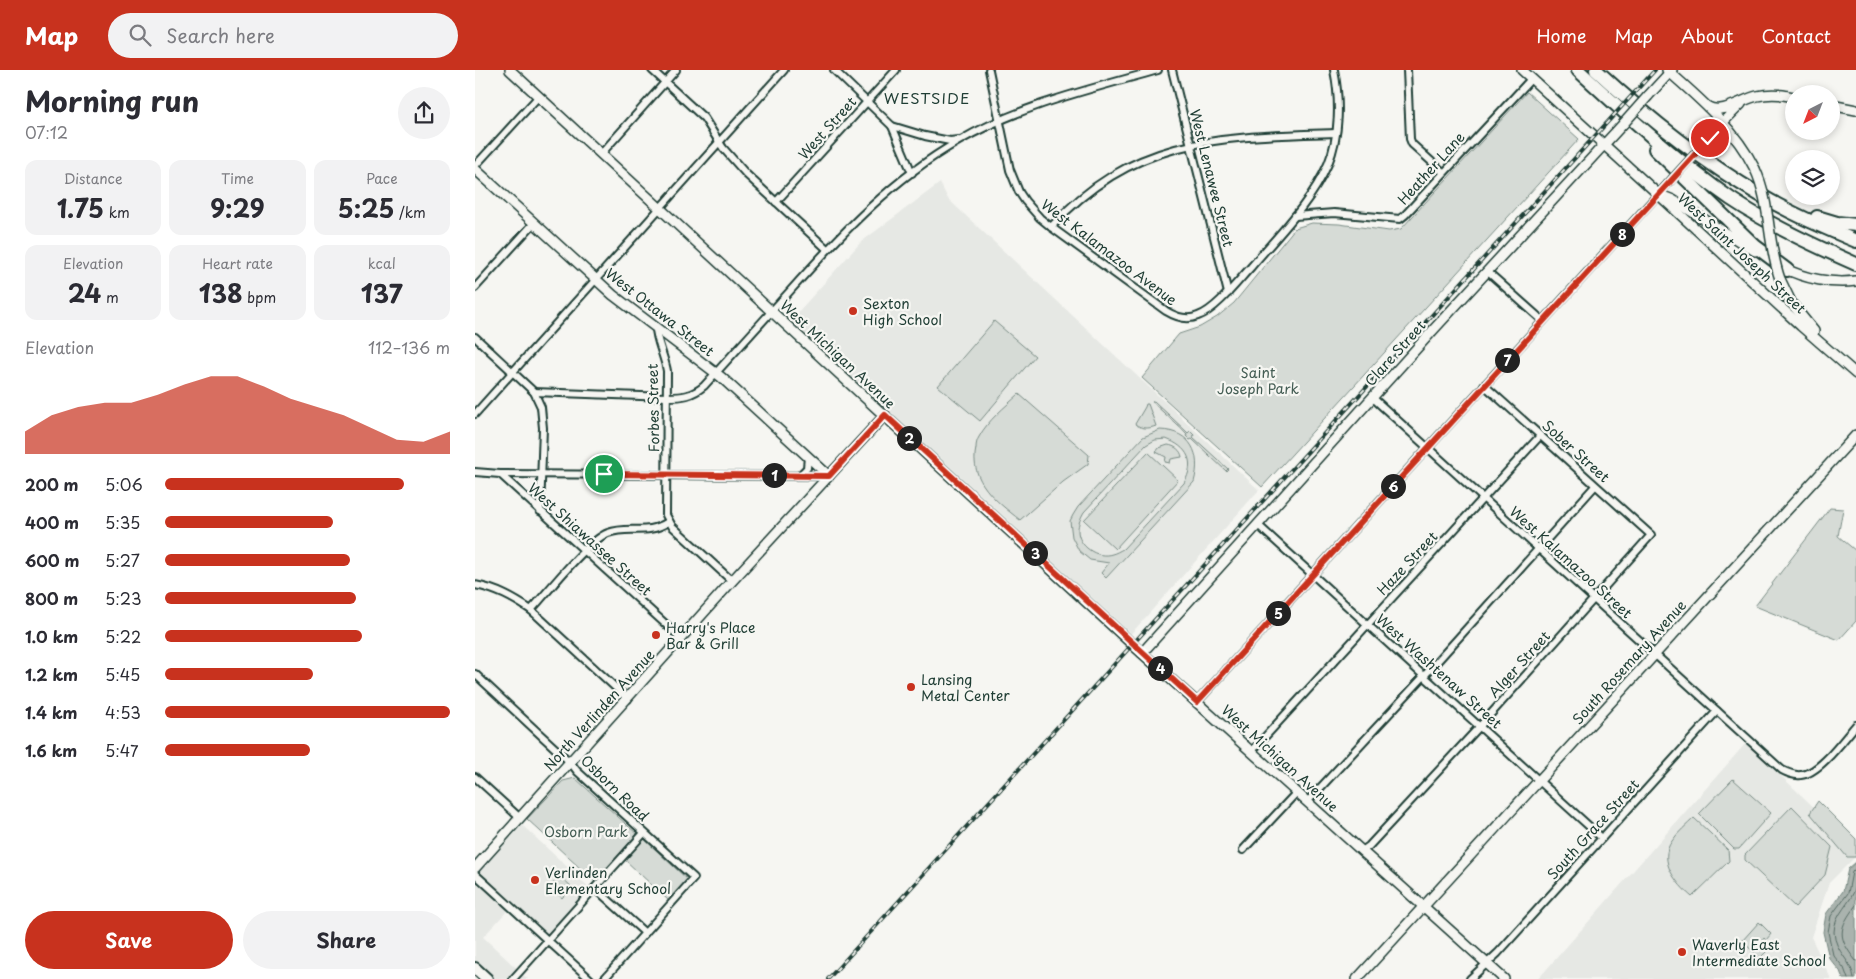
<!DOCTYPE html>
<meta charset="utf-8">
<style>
:root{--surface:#fff;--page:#f2f2f3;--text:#2b2b33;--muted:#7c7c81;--accent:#c8321e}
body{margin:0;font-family:"Playpen Sans",sans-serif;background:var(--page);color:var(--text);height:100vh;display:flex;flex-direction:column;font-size:19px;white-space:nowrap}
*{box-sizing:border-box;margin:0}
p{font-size:16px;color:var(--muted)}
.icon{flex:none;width:28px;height:28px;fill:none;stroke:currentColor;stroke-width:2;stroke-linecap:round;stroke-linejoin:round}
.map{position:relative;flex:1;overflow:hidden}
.side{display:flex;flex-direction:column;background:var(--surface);width:475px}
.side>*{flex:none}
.needle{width:32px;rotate:222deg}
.fabs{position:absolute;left:1310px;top:15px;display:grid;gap:10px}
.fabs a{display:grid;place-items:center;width:55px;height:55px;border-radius:50%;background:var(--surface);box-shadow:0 2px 8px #0003;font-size:25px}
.pin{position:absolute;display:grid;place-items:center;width:42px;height:42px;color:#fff;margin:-21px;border:2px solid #fff;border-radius:50%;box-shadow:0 1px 5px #0007}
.km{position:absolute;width:25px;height:25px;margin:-12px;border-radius:50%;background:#222;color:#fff;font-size:14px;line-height:25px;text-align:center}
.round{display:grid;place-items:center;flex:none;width:52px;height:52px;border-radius:26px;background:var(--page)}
.headline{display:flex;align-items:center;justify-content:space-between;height:85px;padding:0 25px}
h1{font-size:28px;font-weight:700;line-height:38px}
.stats{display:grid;grid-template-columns:repeat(3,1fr);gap:8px;height:85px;padding:5px 25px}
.stats div{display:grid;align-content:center;border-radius:12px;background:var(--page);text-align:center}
.stats b{font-size:25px;font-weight:700}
.stats small{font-size:14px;font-weight:400}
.stats p{font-size:14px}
.chart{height:140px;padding:10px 25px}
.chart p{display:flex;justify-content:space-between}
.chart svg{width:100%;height:90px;margin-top:5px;fill:var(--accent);opacity:.7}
.primary-button{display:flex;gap:10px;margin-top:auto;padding:10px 25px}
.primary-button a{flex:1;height:58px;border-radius:30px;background:var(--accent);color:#fff;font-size:20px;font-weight:700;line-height:58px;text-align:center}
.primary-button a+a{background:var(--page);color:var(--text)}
ul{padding:0 25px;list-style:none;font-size:16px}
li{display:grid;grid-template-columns:80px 60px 1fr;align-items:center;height:38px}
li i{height:12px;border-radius:6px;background:var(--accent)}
header{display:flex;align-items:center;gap:30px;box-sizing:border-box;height:70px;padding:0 25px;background:var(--accent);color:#fff}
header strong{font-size:24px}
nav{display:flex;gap:28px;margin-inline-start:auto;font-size:18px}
.search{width:350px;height:45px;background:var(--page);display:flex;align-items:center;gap:12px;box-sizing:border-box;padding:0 18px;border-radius:28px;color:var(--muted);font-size:19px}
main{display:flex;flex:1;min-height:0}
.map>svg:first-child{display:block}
.built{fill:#e6e8e4}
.green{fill:#d6dbd6;stroke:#7a8c85;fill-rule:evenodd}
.water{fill:#aab3ae;stroke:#72847d}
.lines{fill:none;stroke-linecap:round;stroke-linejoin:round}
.shore{stroke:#576c65;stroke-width:1}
.minor-casing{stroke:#1f3d34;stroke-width:10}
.tertiary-casing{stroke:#1f3d34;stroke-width:12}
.secondary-casing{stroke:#1f3d34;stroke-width:12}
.primary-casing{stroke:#1f3d34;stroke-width:14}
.motorway-casing{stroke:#1f3d34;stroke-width:16}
.minor{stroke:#f6f6f2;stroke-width:6}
.tertiary{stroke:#f6f6f2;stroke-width:9}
.secondary{stroke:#f6f6f2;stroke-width:9}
.primary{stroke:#f6f6f2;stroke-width:10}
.motorway{stroke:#f6f6f2;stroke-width:12}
.rail-casing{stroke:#1f3d34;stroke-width:4}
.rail{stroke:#f6f6f2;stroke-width:2;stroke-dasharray:5.5;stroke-linecap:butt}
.minor-bridge-casing{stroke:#1f3d34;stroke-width:10;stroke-linecap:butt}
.tertiary-bridge-casing{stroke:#1f3d34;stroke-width:12;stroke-linecap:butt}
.minor-bridge{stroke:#f6f6f2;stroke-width:6}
.tertiary-bridge{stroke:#f6f6f2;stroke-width:9}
.route-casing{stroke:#fff;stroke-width:10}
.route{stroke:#c8321e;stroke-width:6}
.poi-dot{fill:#c8321e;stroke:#f6f6f2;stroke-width:2}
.labels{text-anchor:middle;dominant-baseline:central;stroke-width:4.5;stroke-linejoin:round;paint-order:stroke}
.street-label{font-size:14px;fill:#1f3d34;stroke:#f6f6f2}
.poi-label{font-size:14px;fill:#1f3d34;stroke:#f6f6f2;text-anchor:start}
.park-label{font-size:14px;fill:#445d54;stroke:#f6f6f2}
.neighbourhood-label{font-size:15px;letter-spacing:1px;fill:#1f3d34;stroke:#f6f6f2}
</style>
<header>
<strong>Map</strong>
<div class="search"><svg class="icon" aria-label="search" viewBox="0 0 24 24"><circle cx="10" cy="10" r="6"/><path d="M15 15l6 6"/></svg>Search here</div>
<nav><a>Home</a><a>Map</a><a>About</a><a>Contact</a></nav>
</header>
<main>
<section class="side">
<div class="headline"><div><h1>Morning run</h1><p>07:12</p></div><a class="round"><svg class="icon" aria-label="share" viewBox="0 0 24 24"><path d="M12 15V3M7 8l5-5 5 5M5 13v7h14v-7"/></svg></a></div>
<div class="stats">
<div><p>Distance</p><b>1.75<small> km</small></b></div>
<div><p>Time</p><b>9:29</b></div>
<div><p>Pace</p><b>5:25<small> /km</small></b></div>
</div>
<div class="stats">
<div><p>Elevation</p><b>24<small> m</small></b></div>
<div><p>Heart rate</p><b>138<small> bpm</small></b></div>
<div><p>kcal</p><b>137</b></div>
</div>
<div class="chart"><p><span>Elevation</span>112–136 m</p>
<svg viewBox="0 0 160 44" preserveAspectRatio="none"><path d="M0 44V33L10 25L20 21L30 19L40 19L50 15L60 10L70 6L80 6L90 11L100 17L110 21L120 25L130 31L140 37L150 38L160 33V44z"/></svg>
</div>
<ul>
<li><b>200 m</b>5:06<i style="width:84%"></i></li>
<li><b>400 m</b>5:35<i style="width:59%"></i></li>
<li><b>600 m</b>5:27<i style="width:65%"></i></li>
<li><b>800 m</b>5:23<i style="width:67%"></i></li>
<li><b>1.0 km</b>5:22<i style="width:69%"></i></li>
<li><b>1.2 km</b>5:45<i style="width:52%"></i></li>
<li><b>1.4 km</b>4:53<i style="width:100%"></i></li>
<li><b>1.6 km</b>5:47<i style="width:51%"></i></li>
</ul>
<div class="primary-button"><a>Save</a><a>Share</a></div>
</section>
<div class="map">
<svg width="1381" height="909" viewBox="0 0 1381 909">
<rect width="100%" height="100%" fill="#f6f6f2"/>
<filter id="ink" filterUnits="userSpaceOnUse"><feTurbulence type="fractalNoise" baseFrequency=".02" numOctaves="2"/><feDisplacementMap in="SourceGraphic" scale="10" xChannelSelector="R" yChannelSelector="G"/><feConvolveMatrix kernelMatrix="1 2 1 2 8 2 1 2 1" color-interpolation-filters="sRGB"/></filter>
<g filter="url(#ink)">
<g class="built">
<path d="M 465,113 L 473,129 L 784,420 L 654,566 L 315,251 L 386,172 Z"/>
<path d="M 1271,673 L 1381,777 L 1381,786 L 1354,813 L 1336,867 L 1356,909 L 1063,909 Z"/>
<path d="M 47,755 L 115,818 L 73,866 L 4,802 Z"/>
<path d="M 0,806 L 2,811 L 34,839 L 8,867 L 53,909 L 0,909 Z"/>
</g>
<g class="green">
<path d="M 1052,22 L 1104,69 L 787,417 L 667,308 L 704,264 L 725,257 L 742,247 L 759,233 L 820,158 L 837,153 L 864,154 L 914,161 L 926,159 Z"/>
<path d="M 519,251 L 560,286 L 505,351 L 463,316 Z"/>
<path d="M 544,324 L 614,385 L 613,394 L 588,412 L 545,450 C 521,431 494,411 501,378 C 501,374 502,370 504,367 C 513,350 530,337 544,324 Z"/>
<path d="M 679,331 L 713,363 L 715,361 L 719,365 L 718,367 L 753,399 L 751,401 L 717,369 L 715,370 L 711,366 L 712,364 L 677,332 Z"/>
<path d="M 671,334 L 673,334 L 681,356 C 673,359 667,359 660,354 L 670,337 Z"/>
<path d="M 685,360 C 716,361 727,384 719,412 L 631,508 L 626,503 L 634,493 L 615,490 L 604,481 L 597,467 L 595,451 L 598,445 L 603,437 L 668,367 ZM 691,369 C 713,377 721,392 709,413 L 648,479 C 644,481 641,483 637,484 C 622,489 603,476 603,460 C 603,454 606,447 609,442 L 671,375 L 680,370 Z"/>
<path d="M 693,375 C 700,376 706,380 707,387 L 696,389 L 695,393 L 690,392 L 691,387 L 681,382 L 684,378 Z"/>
<path d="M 673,382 L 703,410 L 640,479 L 609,450 Z"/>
<path d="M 1355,438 L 1368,439 L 1363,466 L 1381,481 L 1381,551 L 1364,570 L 1280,536 Z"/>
<path d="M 100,708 L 162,764 L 120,812 L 52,749 L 88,711 Z"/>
<path d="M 1258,709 L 1296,743 L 1264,779 L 1259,779 L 1224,744 Z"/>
<path d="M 1343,731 L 1381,769 L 1381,787 L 1372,787 L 1335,743 Z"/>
<path d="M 1317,736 L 1357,777 L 1350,805 L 1320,837 L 1270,790 L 1270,785 Z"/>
<path d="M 1219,748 L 1253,780 L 1254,791 L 1217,827 C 1202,814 1182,791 1197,771 C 1203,762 1212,755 1219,748 Z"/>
<path d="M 168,768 L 213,810 L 194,831 L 149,789 Z"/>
<path d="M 85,806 L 97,817 L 87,828 L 75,817 Z"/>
<path d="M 1284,852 L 1296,864 L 1291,870 L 1289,868 L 1287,871 L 1295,878 L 1285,888 L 1267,871 Z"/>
</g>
<path class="water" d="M 1381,792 L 1381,909 L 1368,909 L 1365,901 L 1354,888 L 1348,862 L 1351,844 L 1368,821 L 1373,799 Z"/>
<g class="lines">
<g class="shore">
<path d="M 1381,835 C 1363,859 1362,867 1381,891"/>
<path d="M 1373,909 L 1369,898 L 1358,885 L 1353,862 L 1356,846 L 1373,823 L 1377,802 L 1381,798"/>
<path d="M 1379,909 C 1378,891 1360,883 1359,862 C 1359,844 1377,833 1381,816"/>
</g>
<g class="minor-casing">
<g id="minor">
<path d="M 177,0 L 229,48 L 248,78 L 271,104 L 352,179"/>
<path d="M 359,0 L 417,56 L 450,66 L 475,71 L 483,70"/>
<path d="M 514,0 L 535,100 L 544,122 L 550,131 L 565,148 L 576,157 L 691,241 C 701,247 712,251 723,246 C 741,240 763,211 776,197 C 803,165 836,133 853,94 C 865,65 865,30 859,0"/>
<path d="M 697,0 L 753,223"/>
<path d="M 932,0 L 935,69 L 937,74 L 968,102"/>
<path d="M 417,56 L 437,103"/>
<path d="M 1235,67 L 1248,52"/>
<path d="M 126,84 L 201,0"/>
<path d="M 0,96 L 64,26"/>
<path d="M 301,132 L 421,0"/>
<path d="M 820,146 L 859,143 L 925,149 L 930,145 L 1056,9"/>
<path d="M 576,157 C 658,66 747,67 861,63"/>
<path d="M 1013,202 L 1068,251"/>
<path d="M 0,218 L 59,153"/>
<path d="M 181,257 C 180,267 190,288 192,301 L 191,445 L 197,456 L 257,511"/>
<path d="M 0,267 L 59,322 L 66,337 L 68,358 L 65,441"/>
<path d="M 59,322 L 192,327 C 207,327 217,326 229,316 C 258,284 287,252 315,221 C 366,164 417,109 484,71 C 546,35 616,19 683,0"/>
<path d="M 898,328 L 1307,700 C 1313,703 1319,706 1326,705 C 1344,704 1369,669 1381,655"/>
<path d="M 0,344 L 309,0"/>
<path d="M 0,402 L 25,404 L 206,568"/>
<path d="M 25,404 L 354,406"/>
<path d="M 325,405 L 332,398 L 333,386"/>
<path d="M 783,455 L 1127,768"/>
<path d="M 0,515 C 22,519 38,528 56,540 L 153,629"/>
<path d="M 56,540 C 73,522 112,471 133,463 C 154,455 172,466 193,452"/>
<path d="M 0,604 L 96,693 L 102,701 L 219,808 L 129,909"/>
<path d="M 722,632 L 1197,109"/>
<path d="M 777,681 L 1065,366"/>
<path d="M 0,707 L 45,748"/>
<path d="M 833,731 L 950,605 L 1120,416"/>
<path d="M 768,780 L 822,722"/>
<path d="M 887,781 L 894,776 L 1005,656 L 1176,465 L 1009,315"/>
<path d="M 0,804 L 115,909"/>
<path d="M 120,818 L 170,863"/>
<path d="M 38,909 L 169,763"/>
<path d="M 995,909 L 1023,883 L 1242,641"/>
</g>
</g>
<g class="tertiary-casing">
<g id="tertiary">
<path d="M 35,0 L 658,575 L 1029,909"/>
<path d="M 1192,0 C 1225,29 1260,59 1280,99"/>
<path d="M 1173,26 L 1197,0"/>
<path d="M 1356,35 L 1381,40"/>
<path d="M 1233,37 C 1247,45 1268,29 1282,26 C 1295,23 1307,24 1319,27"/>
<path d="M 1248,52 L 1266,34"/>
<path d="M 0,99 L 138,225 L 246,307 L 354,406"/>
<path d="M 1183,124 L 1326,256 L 1381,304"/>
<path d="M 1305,209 L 1317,234 L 1339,261"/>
<path d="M 667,583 L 960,258 L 1149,53"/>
<path d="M 0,798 L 257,511 L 410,345"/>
<path d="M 882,909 L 1381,365"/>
</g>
</g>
<g class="secondary-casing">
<g id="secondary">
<path d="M 1047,0 L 1183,124 L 1198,130 L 1280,181"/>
<path d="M 1309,198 C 1330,209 1357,214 1381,211"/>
</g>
</g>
<g class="primary-casing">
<path id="primary" d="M 0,898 L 12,909"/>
</g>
<g class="motorway-casing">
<g id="motorway">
<path d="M 1103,0 C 1152,45 1201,91 1256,129 C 1295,155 1338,175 1381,194"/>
<path d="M 1121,0 C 1171,46 1225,90 1285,125 C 1315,143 1348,157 1381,171"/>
<path d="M 1180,79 L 1280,176 L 1312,200"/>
<path d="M 1342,147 L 1362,153 L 1381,155"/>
</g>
</g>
<use href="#minor" class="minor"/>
<use href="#tertiary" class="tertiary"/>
<use href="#secondary" class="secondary"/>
<use href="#primary" class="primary"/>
<use href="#motorway" class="motorway"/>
<g class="rail-casing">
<path id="rail" d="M 353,909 L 1180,0"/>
</g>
<use href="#rail" class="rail"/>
<g class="minor-bridge-casing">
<path id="minor-bridge" d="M 1197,109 L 1235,67"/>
</g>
<g class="tertiary-bridge-casing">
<g id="tertiary-bridge">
<path d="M 1149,53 L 1173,26"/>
<path d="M 1280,99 C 1296,133 1292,173 1305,209"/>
</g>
</g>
<use href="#minor-bridge" class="minor-bridge"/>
<use href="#tertiary-bridge" class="tertiary-bridge"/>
</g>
</g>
<g class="lines" filter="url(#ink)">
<g class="route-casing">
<path id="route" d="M 129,404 L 354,406 L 410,345 L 722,632 L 1235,68"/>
</g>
<use href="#route" class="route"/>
</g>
<g class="poi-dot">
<circle cx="378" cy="241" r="5"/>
<circle cx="181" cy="565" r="5"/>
<circle cx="436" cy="617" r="5"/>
<circle cx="60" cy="810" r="5"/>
<circle cx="1207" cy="882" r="5"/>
</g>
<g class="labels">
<g class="street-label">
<text transform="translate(352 58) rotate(-48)">West Street</text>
<text transform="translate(956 98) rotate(-48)">Heather Lane</text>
<text transform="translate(737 108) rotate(76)">West Lenawee Street</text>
<text transform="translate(634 182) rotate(37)">West Kalamazoo Avenue</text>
<text transform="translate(1267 183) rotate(43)">West Saint Joseph Street</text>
<text transform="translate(185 242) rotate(38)">West Ottawa Street</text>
<text transform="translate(920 283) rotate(-48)">Clare Street</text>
<text transform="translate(363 284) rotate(43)">West Michigan Avenue</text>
<text transform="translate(178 338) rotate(-91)">Forbes Street</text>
<text transform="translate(1101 381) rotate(42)">Sober Street</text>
<text transform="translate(115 469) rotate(42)">West Shiawassee Street</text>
<text transform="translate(1096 492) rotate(42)">West Kalamazoo Street</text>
<text transform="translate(932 493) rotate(-47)">Haze Street</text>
<text transform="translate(1154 592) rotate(-48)">South Rosemary Avenue</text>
<text transform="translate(1044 594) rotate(-48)">Alger Street</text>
<text transform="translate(964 601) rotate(42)">West Washtenaw Street</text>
<text transform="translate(124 640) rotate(-48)">North Verlinden Avenue</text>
<text transform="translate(805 688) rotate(42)">West Michigan Avenue</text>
<text transform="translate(140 718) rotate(44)">Osborn Road</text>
<text transform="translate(1118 759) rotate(-48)">South Grace Street</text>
</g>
<g class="poi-label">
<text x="388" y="233">Sexton<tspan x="388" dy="16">High School</tspan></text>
<text x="191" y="557">Harry's Place<tspan x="191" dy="16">Bar &amp; Grill</tspan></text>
<text x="446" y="609">Lansing<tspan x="446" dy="16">Metal Center</tspan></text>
<text x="70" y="802">Verlinden<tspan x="70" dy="16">Elementary School</tspan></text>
<text x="1217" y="874">Waverly East<tspan x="1217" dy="16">Intermediate School</tspan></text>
</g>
<g class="park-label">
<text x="783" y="302">Saint<tspan x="783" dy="16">Joseph Park</tspan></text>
<text x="111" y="761">Osborn Park</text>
</g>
<g class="neighbourhood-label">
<text x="452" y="27">WESTSIDE</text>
</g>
</g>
</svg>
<div class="fabs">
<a><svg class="needle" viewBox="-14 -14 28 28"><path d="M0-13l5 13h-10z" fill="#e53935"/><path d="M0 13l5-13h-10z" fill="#7c7c81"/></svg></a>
<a><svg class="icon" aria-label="layers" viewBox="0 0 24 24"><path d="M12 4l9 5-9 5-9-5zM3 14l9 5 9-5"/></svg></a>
</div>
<div class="pin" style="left:129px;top:404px;background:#1e9e55"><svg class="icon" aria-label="arrive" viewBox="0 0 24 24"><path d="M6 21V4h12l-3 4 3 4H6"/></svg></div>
<div class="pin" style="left:1235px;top:68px;background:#d93025"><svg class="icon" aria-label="check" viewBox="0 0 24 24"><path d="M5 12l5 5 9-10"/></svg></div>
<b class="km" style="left:299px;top:405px">1</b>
<b class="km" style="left:434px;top:368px">2</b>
<b class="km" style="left:560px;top:483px">3</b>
<b class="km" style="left:685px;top:598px">4</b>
<b class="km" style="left:803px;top:543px">5</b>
<b class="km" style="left:918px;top:416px">6</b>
<b class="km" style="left:1032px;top:290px">7</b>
<b class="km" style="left:1147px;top:164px">8</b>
</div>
</main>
